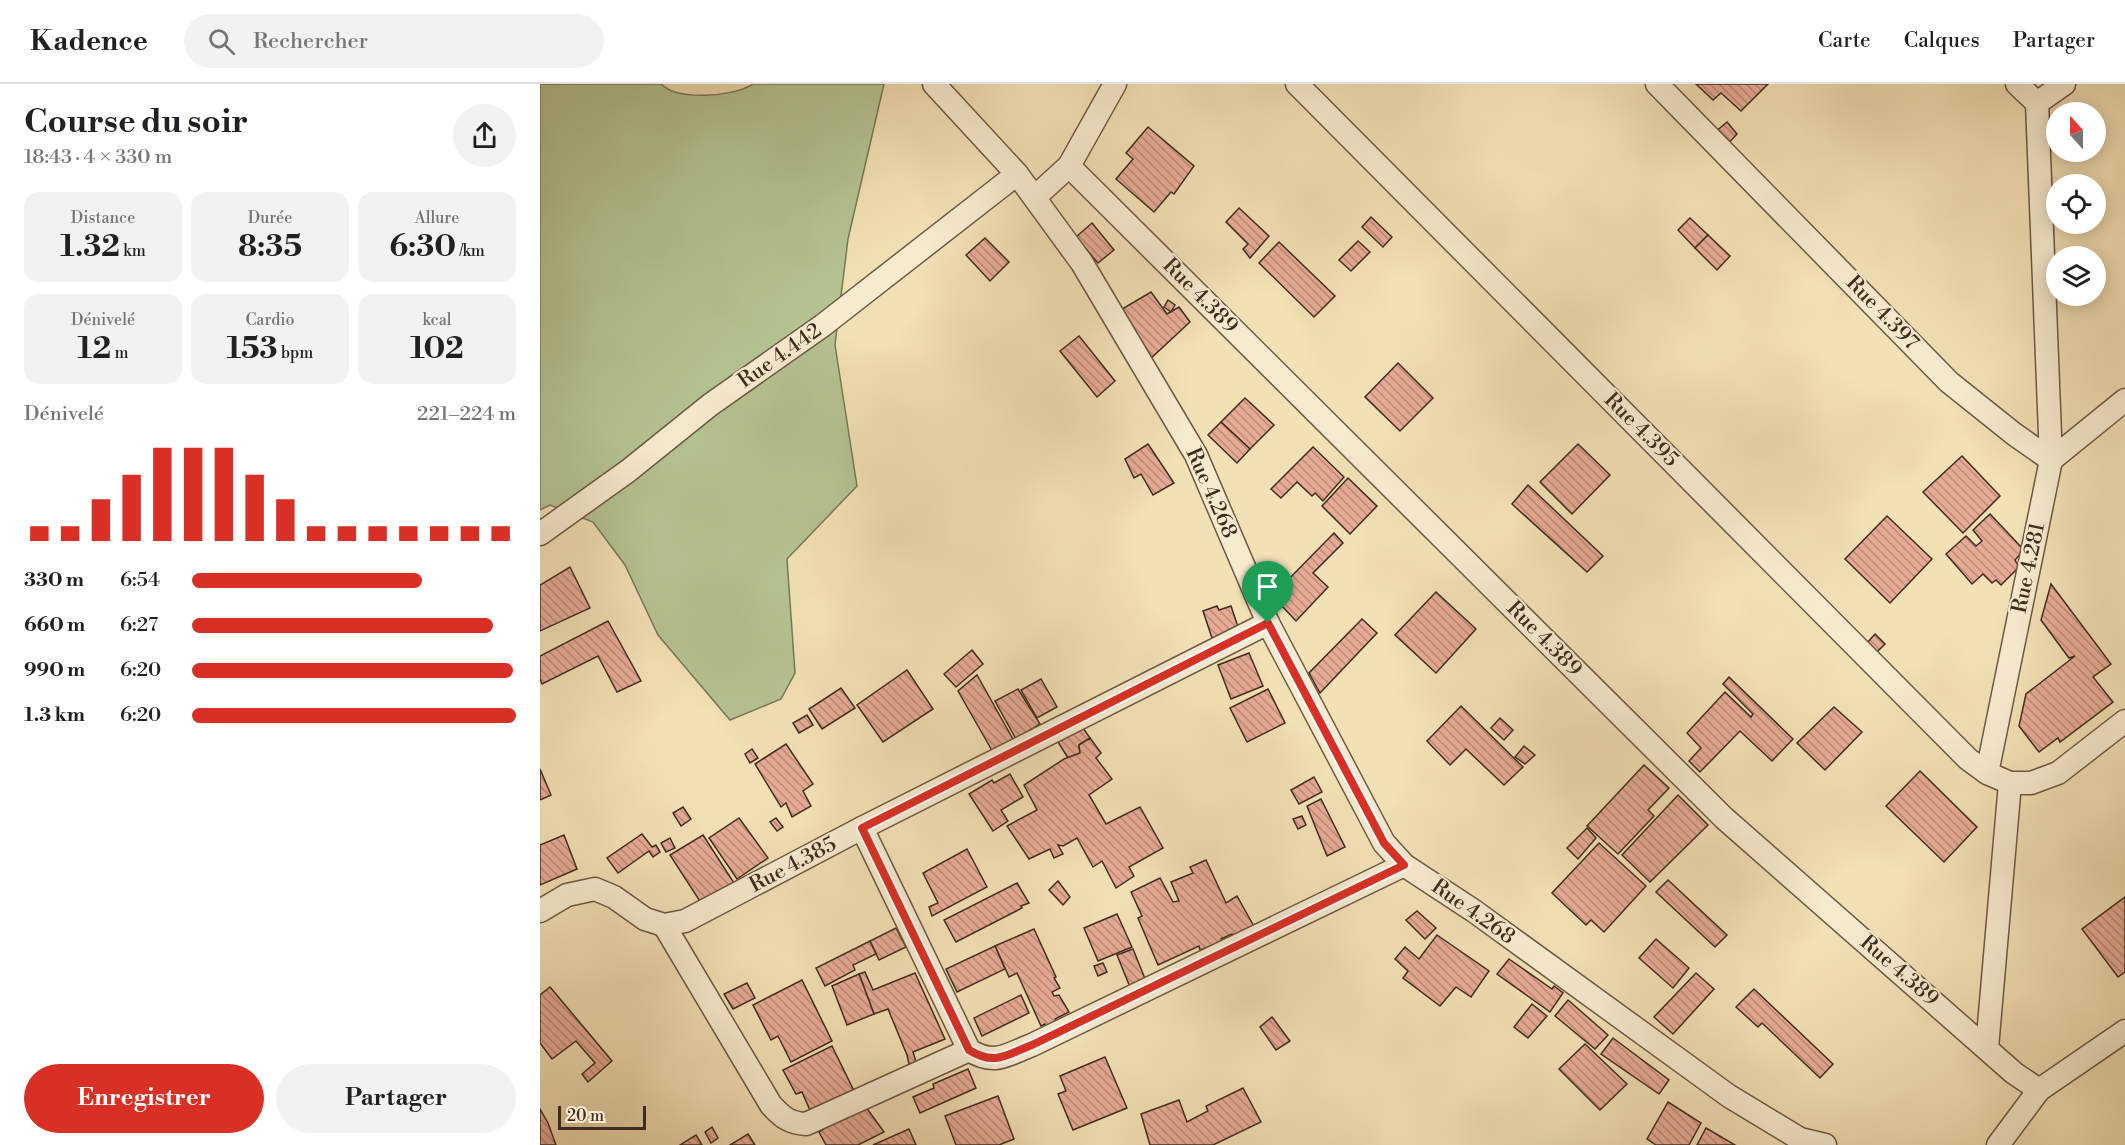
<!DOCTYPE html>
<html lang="fr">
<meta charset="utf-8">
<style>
:root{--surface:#fff;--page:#f2f2f2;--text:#202124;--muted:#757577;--line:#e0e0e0;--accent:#d93025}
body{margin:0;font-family:"Libre Bodoni",serif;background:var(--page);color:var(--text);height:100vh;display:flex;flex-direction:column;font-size:22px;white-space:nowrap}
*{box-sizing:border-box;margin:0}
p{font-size:20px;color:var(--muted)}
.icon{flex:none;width:33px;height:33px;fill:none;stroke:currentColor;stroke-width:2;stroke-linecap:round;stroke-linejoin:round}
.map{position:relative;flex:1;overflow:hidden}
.panel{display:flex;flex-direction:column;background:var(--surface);width:540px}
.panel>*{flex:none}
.needle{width:39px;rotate:339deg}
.fabs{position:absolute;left:1506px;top:18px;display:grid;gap:12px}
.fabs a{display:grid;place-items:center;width:60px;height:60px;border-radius:50%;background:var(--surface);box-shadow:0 3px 15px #0003;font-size:30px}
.scale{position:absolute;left:18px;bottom:15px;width:88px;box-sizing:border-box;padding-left:6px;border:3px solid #402c1e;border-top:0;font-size:16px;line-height:21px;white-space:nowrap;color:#402c1e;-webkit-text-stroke:4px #f7ebcf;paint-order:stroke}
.pin{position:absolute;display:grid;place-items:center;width:51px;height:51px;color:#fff;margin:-62px -26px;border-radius:50% 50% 50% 0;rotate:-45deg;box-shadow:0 0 6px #0007}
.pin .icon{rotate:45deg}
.round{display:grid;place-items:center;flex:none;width:63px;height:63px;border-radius:32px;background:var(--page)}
.summary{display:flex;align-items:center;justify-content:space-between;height:102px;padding:0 24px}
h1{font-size:33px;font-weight:700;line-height:45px}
.metrics{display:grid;grid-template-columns:repeat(3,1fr);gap:9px;height:102px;padding:6px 24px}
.metrics div{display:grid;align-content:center;border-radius:15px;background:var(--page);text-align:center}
.metrics b{font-size:30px;font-weight:700}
.metrics small{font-size:16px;font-weight:400}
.metrics p{font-size:16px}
.chart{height:168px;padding:12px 24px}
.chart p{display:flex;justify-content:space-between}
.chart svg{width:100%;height:108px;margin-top:6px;stroke:var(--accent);stroke-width:6}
.button{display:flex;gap:12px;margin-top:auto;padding:12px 24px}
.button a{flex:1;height:69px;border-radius:36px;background:var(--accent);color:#fff;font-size:24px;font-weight:700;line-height:69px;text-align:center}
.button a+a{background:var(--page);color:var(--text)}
ul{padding:0 24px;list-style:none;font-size:20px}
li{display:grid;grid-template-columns:96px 72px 1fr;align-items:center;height:45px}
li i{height:15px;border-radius:8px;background:var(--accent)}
header{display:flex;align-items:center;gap:36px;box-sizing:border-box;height:84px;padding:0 30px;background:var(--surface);border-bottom:2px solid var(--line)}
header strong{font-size:28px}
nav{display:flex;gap:33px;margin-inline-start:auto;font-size:21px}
.search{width:420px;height:54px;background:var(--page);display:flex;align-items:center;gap:15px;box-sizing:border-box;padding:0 21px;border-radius:33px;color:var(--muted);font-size:22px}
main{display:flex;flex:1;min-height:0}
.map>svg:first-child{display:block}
.green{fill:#b5c392;stroke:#7a7858;stroke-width:1.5}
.building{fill:url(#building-back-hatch);stroke:#402c1e;stroke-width:1.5}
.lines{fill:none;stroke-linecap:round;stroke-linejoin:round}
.street-casing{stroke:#6d5944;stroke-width:25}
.street{stroke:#f7ebcf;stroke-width:22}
.route-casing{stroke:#fff;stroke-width:12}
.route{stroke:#d93025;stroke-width:8}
.labels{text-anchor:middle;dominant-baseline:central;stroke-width:4.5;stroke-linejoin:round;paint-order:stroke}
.street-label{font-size:21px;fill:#402c1e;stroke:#f7ebcf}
</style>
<header>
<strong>Kadence</strong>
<div class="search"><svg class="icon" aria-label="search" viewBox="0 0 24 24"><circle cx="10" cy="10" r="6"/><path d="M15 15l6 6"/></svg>Rechercher</div>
<nav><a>Carte</a><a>Calques</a><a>Partager</a></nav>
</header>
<main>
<section class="panel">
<div class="summary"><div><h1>Course du soir</h1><p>18:43 · 4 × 330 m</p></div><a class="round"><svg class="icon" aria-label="share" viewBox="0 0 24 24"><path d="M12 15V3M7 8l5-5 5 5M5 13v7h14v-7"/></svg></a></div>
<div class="metrics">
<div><p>Distance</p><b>1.32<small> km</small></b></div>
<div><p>Durée</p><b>8:35</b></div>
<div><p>Allure</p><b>6:30<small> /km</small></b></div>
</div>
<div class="metrics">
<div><p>Dénivelé</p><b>12<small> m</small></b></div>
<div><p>Cardio</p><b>153<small> bpm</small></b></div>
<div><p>kcal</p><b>102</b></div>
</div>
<div class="chart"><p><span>Dénivelé</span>221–224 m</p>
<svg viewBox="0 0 160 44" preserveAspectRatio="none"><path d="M5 44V38M15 44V38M25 44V27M35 44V17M45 44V6M55 44V6M65 44V6M75 44V17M85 44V27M95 44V38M105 44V38M115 44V38M125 44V38M135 44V38M145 44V38M155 44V38"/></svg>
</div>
<ul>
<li><b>330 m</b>6:54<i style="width:71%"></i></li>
<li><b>660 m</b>6:27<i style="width:93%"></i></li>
<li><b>990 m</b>6:20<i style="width:99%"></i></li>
<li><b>1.3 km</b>6:20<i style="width:100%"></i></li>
</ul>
<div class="button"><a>Enregistrer</a><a>Partager</a></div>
</section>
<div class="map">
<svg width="1585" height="1061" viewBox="0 0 1585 1061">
<defs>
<pattern id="building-back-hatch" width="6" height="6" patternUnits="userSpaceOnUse" patternTransform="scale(1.5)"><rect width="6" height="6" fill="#e7ab95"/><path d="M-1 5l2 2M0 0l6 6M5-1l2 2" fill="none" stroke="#bd8b79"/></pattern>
</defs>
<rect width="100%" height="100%" fill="#f3e0b5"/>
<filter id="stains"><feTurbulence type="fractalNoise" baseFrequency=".00333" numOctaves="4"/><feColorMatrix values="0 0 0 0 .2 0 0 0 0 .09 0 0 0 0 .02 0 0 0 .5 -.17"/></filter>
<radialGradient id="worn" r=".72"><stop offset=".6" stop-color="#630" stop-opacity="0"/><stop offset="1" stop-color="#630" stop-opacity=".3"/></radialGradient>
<path class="green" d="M 0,0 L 121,0 C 138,17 193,13 213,0 L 344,0 L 308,155 L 295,261 L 317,402 L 247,475 L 255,589 L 241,615 L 190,636 L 118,551 L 85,481 L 53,438 L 10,421 L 0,426 Z"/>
<g class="building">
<path d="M 1156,0 L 1228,0 L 1201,27 L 1181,9 L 1173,16 Z"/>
<path d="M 1187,38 L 1197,50 L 1186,62 L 1174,49 Z"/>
<path d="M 608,43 L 654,82 L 634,110 L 631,108 L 614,128 L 576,95 L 593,75 L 586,69 Z"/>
<path d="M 699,124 L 729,152 L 710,174 L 703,165 L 708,160 L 686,138 Z"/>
<path d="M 831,133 L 852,153 L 843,163 L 822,143 Z"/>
<path d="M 1150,134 L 1168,151 L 1155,164 L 1138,146 Z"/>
<path d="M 552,139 L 574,166 L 558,179 L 536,153 Z"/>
<path d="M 1168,151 L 1190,172 L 1177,186 L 1155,164 Z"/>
<path d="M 445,154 L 469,178 L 450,197 L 426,171 Z"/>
<path d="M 818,157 L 830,168 L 811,187 L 799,176 Z"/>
<path d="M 739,158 L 795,212 L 774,233 L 719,179 Z"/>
<path d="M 611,208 L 627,230 L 639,223 L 650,238 L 609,276 L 577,228 Z"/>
<path d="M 628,216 L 635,221 L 631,228 L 624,223 Z"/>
<path d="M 539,252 L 575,297 L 557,313 L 520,267 Z"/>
<path d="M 858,279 L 893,314 L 860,347 L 825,313 Z"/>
<path d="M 705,314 L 734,341 L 710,365 L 681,338 Z"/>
<path d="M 681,338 L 710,365 L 697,379 L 668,351 Z"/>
<path d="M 608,360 L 634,399 L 613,411 L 601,390 L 594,394 L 585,375 Z"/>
<path d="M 1038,360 L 1070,391 L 1032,430 L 1000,398 Z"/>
<path d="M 773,363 L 804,393 L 783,417 L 775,409 L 772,412 L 757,398 L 741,414 L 731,405 Z"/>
<path d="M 1422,372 L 1460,412 L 1423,449 L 1383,408 Z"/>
<path d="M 808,394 L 837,422 L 810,450 L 782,422 Z"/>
<path d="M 988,401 L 1063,472 L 1047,488 L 972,420 Z"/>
<path d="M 1450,430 L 1484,466 L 1475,476 L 1479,483 L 1461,501 L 1456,496 L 1452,499 L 1443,490 L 1432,500 L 1406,470 L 1426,452 L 1436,462 L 1442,457 L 1433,446 Z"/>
<path d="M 1347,432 L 1392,475 L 1350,519 L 1305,475 Z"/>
<path d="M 794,449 L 803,459 L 773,489 L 788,503 L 756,537 L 741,521 L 745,517 L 737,507 Z"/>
<path d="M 30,483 L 50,524 L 0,547 L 0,501 Z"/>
<path d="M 1511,500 L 1571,580 L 1553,593 L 1573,618 L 1520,658 L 1518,654 L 1499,668 L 1479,642 L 1486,610 L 1535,572 L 1529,574 L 1501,536 Z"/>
<path d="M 896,508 L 936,545 L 896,589 L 855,551 Z"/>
<path d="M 677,522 L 679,526 L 691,522 L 699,546 L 672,554 L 663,527 Z"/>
<path d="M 822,535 L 837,549 L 780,609 L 769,589 Z"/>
<path d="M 68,537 L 101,597 L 77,608 L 58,572 L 2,600 L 0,595 L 0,572 Z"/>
<path d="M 1335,550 L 1345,560 L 1336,569 L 1327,559 Z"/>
<path d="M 432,566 L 443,580 L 416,603 L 404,590 Z"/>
<path d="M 709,569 L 723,602 L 691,615 L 678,581 Z"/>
<path d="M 367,586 L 393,625 L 343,658 L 317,621 Z"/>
<path d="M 437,591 L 474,657 L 454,670 L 418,607 Z"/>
<path d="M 1189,593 L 1253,655 L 1232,677 L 1200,647 L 1160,688 L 1149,677 L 1161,664 L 1147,649 L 1185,608 L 1211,633 L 1213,630 L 1183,600 Z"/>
<path d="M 501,595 L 517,623 L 497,634 L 481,606 Z"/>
<path d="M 301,604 L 315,624 L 282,645 L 269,625 Z"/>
<path d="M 478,605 L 500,640 L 476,655 L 455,617 Z"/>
<path d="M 728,605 L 745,639 L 707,658 L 690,624 Z"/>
<path d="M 921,622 L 983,683 L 964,701 L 926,665 L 910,681 L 887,657 Z"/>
<path d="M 1294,623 L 1322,648 L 1285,686 L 1257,659 Z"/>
<path d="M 267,631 L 273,641 L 259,649 L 253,639 Z"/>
<path d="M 960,634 L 973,646 L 964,656 L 951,644 Z"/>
<path d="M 543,644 L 550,654 L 539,661 L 540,669 L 528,674 L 518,658 Z"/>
<path d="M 550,654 L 561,669 L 556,674 L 572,695 L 549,711 L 566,740 L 600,723 L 623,764 L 589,783 L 594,792 L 576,804 L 562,777 L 553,783 L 537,754 L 523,762 L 518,761 L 523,770 L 514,774 L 510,765 L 489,775 L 467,742 L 497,726 L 484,701 L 524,675 L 540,669 L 539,661 Z"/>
<path d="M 246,660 L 273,700 L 263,707 L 271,722 L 252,733 L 246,719 L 241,723 L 215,680 Z"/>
<path d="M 984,662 L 995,671 L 985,680 L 975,673 Z"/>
<path d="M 212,665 L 218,674 L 210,679 L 205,670 Z"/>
<path d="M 1104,681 L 1129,704 L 1108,726 L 1114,732 L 1078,770 L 1047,742 Z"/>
<path d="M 0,685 L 11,711 L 0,716 Z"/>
<path d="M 1380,687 L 1437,743 L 1404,778 L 1346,722 Z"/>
<path d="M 470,690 L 483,713 L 461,726 L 468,737 L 453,747 L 429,710 L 452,696 L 454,699 Z"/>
<path d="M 774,693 L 782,708 L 759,720 L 751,706 Z"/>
<path d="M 1138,711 L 1168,741 L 1110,798 L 1082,771 Z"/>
<path d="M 781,715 L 805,763 L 787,772 L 767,722 Z"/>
<path d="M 143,723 L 151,735 L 141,742 L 133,729 Z"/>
<path d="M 762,732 L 766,741 L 758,745 L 753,735 Z"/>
<path d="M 199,734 L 228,774 L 197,795 L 169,754 Z"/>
<path d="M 236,734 L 243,743 L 237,747 L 230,738 Z"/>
<path d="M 1047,744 L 1056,754 L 1038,775 L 1027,764 Z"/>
<path d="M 102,750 L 112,763 L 116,761 L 120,768 L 113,773 L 109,767 L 78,789 L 67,774 Z"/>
<path d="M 24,751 L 37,785 L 0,801 L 0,761 Z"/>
<path d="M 163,751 L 194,799 L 163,822 L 130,771 Z"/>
<path d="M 130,754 L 135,764 L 126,768 L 121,759 Z"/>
<path d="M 1059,759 L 1106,802 L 1064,848 L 1051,836 L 1046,841 L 1012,809 Z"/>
<path d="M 427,765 L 447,803 L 392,832 L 389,823 L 398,819 L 383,789 Z"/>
<path d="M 666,776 L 686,819 L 697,812 L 716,846 L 698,857 L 692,850 L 681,855 L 682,858 L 660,866 L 659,862 L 618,881 L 598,834 L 602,832 L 591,808 L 620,794 L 633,818 L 639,817 L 631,798 L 653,789 L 650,783 Z"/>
<path d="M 1128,796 L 1187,851 L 1175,863 L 1116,808 Z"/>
<path d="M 518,797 L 530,813 L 523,821 L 509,806 Z"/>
<path d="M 477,799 L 489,819 L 481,822 L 482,824 L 416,858 L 404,836 Z"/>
<path d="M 1585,813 L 1585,888 L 1578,893 L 1542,845 Z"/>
<path d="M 877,827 L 896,844 L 885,855 L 866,836 Z"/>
<path d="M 577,830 L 592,863 L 558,877 L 544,844 Z"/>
<path d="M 356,844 L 366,863 L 339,876 L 330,857 Z"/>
<path d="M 494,845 L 516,893 L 514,894 L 520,904 L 512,908 L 514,912 L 519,911 L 529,928 L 515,935 L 518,942 L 508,946 L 505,940 L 501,942 L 477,889 L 469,893 L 455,862 Z"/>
<path d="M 897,851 L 949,887 L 931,913 L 916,903 L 900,922 L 863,894 L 868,887 L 855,875 L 865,863 L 879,875 Z"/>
<path d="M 1116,855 L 1149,884 L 1133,904 L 1099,874 Z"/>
<path d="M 330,857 L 336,870 L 313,881 L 315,886 L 285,902 L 276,884 Z"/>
<path d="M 455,862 L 465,885 L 417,908 L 406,885 Z"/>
<path d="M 593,865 L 606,897 L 590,903 L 577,871 Z"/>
<path d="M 969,875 L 1012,905 L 1014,902 L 1023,909 L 1010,928 L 957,890 Z"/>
<path d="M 563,879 L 567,888 L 558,892 L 554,882 Z"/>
<path d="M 325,888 L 333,906 L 375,889 L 405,955 L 373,968 L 376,978 L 369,980 L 367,971 L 348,925 L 334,930 L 319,890 Z"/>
<path d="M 1156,889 L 1174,905 L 1133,950 L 1114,933 Z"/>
<path d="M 319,890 L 334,930 L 307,941 L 292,902 Z"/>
<path d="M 262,896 L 292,957 L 251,978 L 238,952 L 231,956 L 213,921 Z"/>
<path d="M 207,899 L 215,914 L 193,925 L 184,910 Z"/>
<path d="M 10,903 L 72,977 L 48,998 L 42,990 L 55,979 L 36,957 L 12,975 L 0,959 L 0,911 Z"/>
<path d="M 1214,905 L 1293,980 L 1280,994 L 1222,939 L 1218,943 L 1196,923 Z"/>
<path d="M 481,911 L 489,929 L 442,952 L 434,934 Z"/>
<path d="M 1028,916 L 1068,951 L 1055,965 L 1015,932 Z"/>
<path d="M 992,920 L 1007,932 L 988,954 L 974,943 Z"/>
<path d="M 732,933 L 750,957 L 736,966 L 720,943 Z"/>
<path d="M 1073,954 L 1129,996 L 1119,1010 L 1061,970 Z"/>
<path d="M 1045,960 L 1087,1000 L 1060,1026 L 1019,985 Z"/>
<path d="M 292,962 L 316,1011 L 273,1033 L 262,1008 L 256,1010 L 243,986 Z"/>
<path d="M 565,973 L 587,1024 L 533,1046 L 518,1010 L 526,1007 L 520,992 Z"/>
<path d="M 428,985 L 436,1004 L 380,1029 L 373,1013 L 394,1004 L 393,1000 Z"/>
<path d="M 703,1004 L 721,1038 L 673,1061 L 610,1061 L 601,1030 L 639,1016 L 647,1038 L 668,1027 L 666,1022 Z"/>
<path d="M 458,1012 L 474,1055 L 459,1061 L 416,1061 L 405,1032 Z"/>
<path d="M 1128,1018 L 1161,1039 L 1149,1061 L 1116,1061 L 1107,1055 Z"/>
<path d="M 323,1019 L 344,1048 L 318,1061 L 286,1061 L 279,1048 Z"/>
<path d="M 0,1025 L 8,1039 L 16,1061 L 0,1061 Z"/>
<path d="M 172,1043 L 178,1054 L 171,1059 L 165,1048 Z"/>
<path d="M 1166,1044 L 1195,1061 L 1157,1061 Z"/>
<path d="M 369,1045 L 376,1061 L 333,1061 Z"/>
<path d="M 208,1050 L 215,1061 L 190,1061 Z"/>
<path d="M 156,1051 L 162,1061 L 140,1061 Z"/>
</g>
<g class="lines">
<g class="street-casing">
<g id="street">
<path d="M 394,0 L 477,90 L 542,179 L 656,371 L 728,539 L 844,759 L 864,781 L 934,827 L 1189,1012 L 1260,1055 L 1285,1061"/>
<path d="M 757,0 L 1428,675 L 1447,689"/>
<path d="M 1117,0 L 1409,298 L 1474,350 L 1511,376 L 1585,316"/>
<path d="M 1477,0 L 1497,19"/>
<path d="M 529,82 L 1184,734 L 1474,989 L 1499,1006"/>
<path d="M 495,113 L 529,82 L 575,0"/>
<path d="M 0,450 L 88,387 L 170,321 L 282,242 L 477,90"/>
<path d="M 1470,699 L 1491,699 L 1518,689 L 1585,637"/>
<path d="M 322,744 L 429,966 C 455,982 466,971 492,961 L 864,781"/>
<path d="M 0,827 L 27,811 L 55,805 L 74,813 L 105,835 L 124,841 L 145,837 L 322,744 L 728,539"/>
<path d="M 124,841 L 231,1021 C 242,1033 249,1039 266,1040 L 429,966"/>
<path d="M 1447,964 L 1470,699 L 1447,689 L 1511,376 L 1497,19 L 1524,0"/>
<path d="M 1458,1061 L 1499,1006 L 1585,947"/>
</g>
</g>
<use href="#street" class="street"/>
</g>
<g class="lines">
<g class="route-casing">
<path id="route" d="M 728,539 L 844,759 L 864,781 L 492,961 C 466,971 455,982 429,966 L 322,744 Z"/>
</g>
<use href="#route" class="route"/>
</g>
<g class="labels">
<g class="street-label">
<text transform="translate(660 212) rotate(45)">Rue 4.389</text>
<text transform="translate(1342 229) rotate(46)">Rue 4.397</text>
<text transform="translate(240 272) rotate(-35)">Rue 4.442</text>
<text transform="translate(1101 346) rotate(45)">Rue 4.395</text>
<text transform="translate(671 409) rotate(66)">Rue 4.268</text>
<text transform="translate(1489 484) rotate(-78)">Rue 4.281</text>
<text transform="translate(1004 555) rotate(45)">Rue 4.389</text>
<text transform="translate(253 781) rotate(-28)">Rue 4.385</text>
<text transform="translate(933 828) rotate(35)">Rue 4.268</text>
<text transform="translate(1359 887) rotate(41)">Rue 4.389</text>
</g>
</g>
<rect width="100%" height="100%" filter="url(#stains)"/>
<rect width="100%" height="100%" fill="url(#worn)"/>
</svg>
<div class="fabs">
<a><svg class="needle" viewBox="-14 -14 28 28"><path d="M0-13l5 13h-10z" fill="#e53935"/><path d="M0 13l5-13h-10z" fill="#757577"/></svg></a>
<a><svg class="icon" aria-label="locate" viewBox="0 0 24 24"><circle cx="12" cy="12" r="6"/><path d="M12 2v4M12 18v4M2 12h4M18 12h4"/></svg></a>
<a><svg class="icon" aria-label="layers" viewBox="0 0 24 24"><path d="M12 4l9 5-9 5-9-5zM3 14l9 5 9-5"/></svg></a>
</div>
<div class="scale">20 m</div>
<div class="pin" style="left:728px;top:539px;background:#1e9e55"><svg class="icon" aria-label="arrive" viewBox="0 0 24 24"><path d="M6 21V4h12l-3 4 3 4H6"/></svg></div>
</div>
</main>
